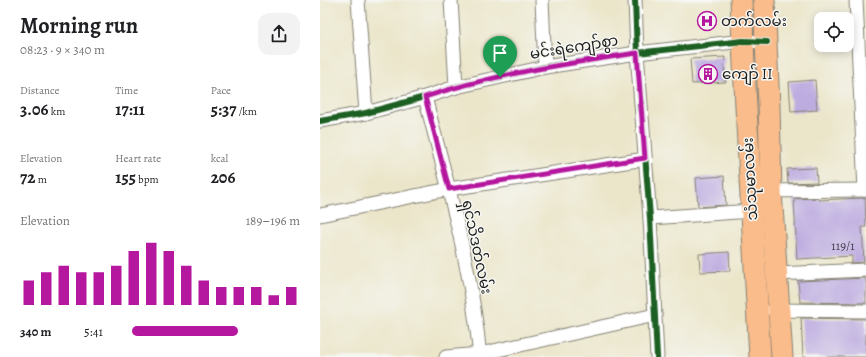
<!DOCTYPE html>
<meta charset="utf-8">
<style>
:root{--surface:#fff;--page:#f2f2f2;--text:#202124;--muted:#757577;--accent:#b5179e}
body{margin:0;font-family:Alegreya,"Noto Sans Myanmar",serif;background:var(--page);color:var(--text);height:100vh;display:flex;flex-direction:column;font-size:15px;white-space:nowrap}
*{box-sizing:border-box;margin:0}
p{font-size:13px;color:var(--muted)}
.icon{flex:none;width:22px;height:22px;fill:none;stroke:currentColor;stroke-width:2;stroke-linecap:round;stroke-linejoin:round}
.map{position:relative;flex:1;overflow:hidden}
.panel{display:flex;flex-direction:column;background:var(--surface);width:320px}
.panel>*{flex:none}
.buttons{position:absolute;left:494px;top:12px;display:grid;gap:8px}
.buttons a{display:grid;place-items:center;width:40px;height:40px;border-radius:8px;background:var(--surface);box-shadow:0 2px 10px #0003;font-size:20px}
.pin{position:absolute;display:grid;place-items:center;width:34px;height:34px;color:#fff;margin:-41px -17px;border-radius:50% 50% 50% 0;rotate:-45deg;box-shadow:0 0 4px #0007}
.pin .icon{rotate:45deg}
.round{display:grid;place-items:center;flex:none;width:42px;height:42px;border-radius:12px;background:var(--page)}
.headline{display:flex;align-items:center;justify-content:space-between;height:68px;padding:0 20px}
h1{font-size:22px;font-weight:700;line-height:30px}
.figures{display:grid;grid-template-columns:repeat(3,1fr);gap:6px;height:68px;padding:4px 20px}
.figures div{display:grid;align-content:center}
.figures b{font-size:17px;font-weight:700}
.figures small{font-size:11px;font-weight:400}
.figures p{font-size:11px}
.chart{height:112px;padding:8px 20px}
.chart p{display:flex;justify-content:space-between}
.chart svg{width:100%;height:72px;margin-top:4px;stroke:var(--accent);stroke-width:6}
ul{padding:0 20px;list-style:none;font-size:13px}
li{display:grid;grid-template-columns:64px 48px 1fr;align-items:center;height:30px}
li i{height:10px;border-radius:5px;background:var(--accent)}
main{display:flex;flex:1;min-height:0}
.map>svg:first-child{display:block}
.building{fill:#bdace0}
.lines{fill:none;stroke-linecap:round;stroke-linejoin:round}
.minor-casing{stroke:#848173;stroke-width:15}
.primary-casing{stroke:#848173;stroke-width:23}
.minor{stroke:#fff;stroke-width:13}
.primary{stroke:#fabc8b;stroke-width:21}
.cycleway-casing{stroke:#f6f6f2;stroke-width:8}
.cycleway{stroke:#1b5e20;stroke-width:6}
.route-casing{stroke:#fff;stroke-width:8}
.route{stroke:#b5179e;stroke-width:5}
.labels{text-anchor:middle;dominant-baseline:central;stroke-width:3;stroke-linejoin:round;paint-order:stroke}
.number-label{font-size:13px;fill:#44404d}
.poi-label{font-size:15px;fill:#1c1c1c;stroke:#f6f6f2;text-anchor:start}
.street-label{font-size:15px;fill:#1c1c1c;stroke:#f6f6f2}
</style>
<main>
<section class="panel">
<div class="headline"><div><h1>Morning run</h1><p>08:23 · 9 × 340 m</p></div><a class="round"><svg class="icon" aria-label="share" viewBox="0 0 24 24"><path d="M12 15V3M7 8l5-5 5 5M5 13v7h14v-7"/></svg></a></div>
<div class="figures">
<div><p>Distance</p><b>3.06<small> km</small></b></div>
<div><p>Time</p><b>17:11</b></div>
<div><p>Pace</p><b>5:37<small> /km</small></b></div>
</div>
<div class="figures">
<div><p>Elevation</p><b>72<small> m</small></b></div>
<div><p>Heart rate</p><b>155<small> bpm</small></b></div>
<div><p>kcal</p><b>206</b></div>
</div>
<div class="chart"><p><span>Elevation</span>189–196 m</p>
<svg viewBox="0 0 160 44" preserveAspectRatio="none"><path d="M5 44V29M15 44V24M25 44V20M35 44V24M45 44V24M55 44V20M65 44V11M75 44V6M85 44V11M95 44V20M105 44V29M115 44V33M125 44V33M135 44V33M145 44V38M155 44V33"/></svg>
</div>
<ul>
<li><b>340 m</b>5:41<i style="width:63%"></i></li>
</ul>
</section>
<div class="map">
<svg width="546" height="357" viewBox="0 0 546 357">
<rect width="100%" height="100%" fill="#f6f6f2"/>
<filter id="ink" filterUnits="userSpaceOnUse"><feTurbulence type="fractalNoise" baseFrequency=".025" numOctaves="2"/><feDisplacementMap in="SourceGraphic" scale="8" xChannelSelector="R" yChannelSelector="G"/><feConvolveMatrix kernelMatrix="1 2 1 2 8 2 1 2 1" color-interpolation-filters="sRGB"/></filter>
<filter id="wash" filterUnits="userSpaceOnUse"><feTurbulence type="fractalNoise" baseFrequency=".012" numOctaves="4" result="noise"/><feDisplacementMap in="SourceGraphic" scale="16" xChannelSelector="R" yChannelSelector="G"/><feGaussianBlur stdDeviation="0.9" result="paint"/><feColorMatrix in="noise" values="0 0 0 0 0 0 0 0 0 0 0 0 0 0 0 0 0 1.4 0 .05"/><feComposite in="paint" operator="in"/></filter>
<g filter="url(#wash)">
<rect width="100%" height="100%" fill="#ebe6ca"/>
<g id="blocks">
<g class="building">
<path d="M 405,57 L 404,67 L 406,82 L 372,84 L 370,59 Z"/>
<path d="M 495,80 L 497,110 L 471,112 L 469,82 Z"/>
<path d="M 496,168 L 497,182 L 468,183 L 467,169 Z"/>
<path d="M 404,176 L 406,205 L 378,207 L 376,178 Z"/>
<path d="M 498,198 L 498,200 L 545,198 L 546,227 L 542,227 L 544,262 L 532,263 L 532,256 L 477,259 L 474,199 Z"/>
<path d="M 409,252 L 410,271 L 380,272 L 379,254 Z"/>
<path d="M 546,278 L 546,303 L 480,302 L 478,281 Z"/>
<path d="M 481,318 L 546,319 L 546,357 L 483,357 Z"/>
</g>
</g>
</g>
<g filter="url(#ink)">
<use href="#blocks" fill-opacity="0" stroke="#848173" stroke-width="1"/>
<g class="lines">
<g class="minor-casing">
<g id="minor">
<path d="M 38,0 L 46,113"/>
<path d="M 131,0 L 136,87"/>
<path d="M 222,0 L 225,67"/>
<path d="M 315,0 L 317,53 L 330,218 L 337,357"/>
<path d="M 536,0 L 545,190"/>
<path d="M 105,97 C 127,183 152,269 160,357"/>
<path d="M 0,121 L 46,113 L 105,97 L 136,87 L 225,67 L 317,53 L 423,41 L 447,42"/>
<path d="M 444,191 L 546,190"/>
<path d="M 0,215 L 129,189 L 325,159"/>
<path d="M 330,218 L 432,211"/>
<path d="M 456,274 L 546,270"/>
<path d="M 453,310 L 546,311"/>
<path d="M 126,357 L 160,354 L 335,315"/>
</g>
</g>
<g class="primary-casing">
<g id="primary">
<path d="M 421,0 L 426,107 L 440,357"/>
<path d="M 444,0 L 449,105 L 451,191 L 462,357"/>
</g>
</g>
<use href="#minor" class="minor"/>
<use href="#primary" class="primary"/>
<g class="cycleway-casing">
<g id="cycleway">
<path d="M 315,0 L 317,53 L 330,218 L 337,357"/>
<path d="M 0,121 L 46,113 L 105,97 L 136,87 L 225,67 L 317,53 L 423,41 L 447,42"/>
</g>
</g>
<use href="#cycleway" class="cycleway"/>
</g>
</g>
<g class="lines" filter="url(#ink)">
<g class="route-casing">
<path id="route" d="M 317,53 L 325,158 L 129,189 L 105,97 C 174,74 246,64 317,53 Z"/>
</g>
<use href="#route" class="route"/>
</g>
<defs>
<g id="hospital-ring" transform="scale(1)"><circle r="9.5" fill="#f6f6f2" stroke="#b5179e" stroke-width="1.5"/><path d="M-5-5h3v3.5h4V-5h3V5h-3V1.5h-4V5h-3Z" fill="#b5179e"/></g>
<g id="building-ring" transform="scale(1)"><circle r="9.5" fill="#f6f6f2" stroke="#b5179e" stroke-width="1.5"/><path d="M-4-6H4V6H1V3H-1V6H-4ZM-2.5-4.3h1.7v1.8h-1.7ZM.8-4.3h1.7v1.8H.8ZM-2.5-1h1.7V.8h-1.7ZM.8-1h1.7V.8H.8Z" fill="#b5179e"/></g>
</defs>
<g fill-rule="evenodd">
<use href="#hospital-ring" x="387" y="21"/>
<use href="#building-ring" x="388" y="74"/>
</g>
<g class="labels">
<g class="number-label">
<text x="523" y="245">119/1</text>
</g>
<g class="poi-label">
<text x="401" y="21">တက်လမ်း</text>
<text x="402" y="74">ကျော် II</text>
</g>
<g class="street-label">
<text transform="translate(254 47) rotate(-9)">မင်းရဲကျော်စွာ</text>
<text transform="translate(430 179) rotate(-93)">သံသုမာလမ်း</text>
<text transform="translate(157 247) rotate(78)">ရှင်သိဒတ်လမ်း</text>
</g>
</g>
</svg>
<div class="buttons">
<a><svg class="icon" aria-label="locate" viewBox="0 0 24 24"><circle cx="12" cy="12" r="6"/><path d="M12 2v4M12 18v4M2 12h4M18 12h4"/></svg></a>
</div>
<div class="pin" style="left:180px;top:77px;background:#1e9e55"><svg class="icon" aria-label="arrive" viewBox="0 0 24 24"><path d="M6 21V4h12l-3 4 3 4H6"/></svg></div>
</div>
</main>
